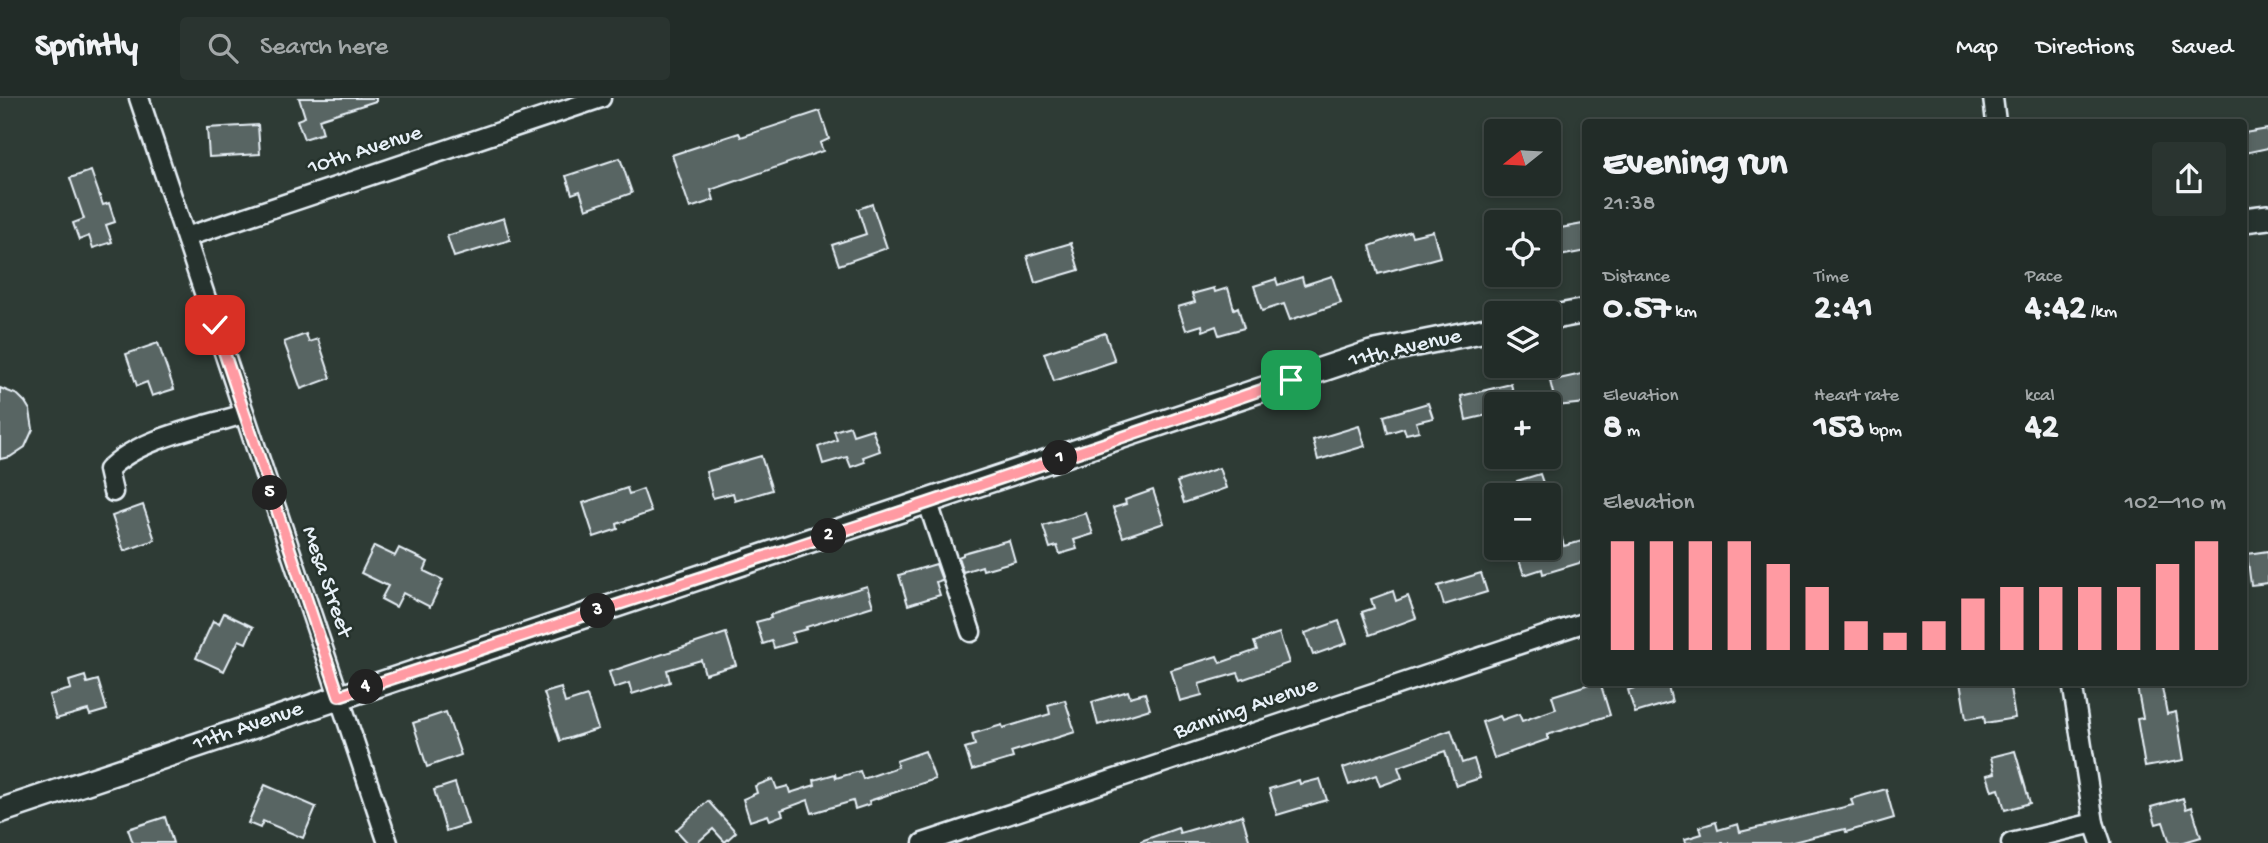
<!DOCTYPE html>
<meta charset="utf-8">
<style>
:root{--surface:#222c28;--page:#2a3430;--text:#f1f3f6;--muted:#a2a7a8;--line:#3f4845;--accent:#ff9aa2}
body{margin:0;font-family:"Gochi Hand",sans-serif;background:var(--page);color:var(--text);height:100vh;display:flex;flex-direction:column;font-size:26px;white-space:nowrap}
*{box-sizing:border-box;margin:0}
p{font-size:23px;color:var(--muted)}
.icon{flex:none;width:38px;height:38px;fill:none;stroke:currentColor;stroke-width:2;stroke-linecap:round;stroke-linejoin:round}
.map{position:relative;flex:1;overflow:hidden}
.sheet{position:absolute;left:1582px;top:21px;width:665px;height:567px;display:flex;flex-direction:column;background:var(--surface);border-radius:7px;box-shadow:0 4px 10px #0003,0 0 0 2px var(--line)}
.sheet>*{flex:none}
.needle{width:46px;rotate:252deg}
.tools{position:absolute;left:1484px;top:21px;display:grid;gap:14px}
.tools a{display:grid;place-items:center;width:77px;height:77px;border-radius:7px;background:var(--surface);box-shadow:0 4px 10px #0003,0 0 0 2px var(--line);font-size:35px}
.pin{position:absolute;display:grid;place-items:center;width:60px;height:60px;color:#fff;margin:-30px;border-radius:14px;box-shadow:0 4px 10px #0006}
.km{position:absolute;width:35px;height:35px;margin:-18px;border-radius:50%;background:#222;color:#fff;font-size:19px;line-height:35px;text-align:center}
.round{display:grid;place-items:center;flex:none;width:74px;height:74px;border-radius:7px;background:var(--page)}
.headline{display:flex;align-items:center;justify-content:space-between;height:119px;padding:0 21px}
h1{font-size:38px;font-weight:800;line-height:52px}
.metrics{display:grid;grid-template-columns:repeat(3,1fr);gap:10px;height:119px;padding:7px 21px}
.metrics div{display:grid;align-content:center}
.metrics b{font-size:35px;font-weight:800}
.metrics small{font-size:19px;font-weight:400}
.metrics p{font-size:19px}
.chart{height:196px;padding:14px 21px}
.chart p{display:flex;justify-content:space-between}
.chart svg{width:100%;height:126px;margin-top:7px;stroke:var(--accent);stroke-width:6}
header{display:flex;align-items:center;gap:42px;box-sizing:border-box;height:98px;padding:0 35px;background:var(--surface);border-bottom:2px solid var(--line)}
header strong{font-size:33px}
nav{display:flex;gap:38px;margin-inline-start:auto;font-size:24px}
.search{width:490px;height:63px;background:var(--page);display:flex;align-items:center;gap:18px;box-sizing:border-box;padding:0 24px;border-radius:7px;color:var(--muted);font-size:26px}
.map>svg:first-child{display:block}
.building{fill:#596563;stroke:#e8f1f8;stroke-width:2}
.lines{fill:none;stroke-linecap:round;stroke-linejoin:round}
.minor-casing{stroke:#e8f1f8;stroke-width:23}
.major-casing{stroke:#e8f1f8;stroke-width:28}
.minor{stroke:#26332d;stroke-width:18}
.major{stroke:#26332d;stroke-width:23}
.route-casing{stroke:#fff;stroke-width:14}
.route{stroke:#ff9aa2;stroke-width:9}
.labels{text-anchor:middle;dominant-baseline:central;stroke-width:5;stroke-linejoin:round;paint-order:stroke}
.street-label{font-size:23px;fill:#e8f1f8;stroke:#26332d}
</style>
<header>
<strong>Sprintly</strong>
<div class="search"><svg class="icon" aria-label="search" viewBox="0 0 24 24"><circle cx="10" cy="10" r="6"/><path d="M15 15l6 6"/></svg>Search here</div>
<nav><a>Map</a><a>Directions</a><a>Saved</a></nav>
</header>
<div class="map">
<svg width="2268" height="745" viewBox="0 0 2268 745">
<rect width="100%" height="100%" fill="#2e3b35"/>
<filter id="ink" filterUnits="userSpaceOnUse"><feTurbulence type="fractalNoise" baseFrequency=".0143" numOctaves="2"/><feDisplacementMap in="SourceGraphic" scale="14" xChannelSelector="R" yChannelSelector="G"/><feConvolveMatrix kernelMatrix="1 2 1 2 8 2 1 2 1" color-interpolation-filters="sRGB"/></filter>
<g filter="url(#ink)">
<g class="building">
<path d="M 299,0 L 376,0 L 376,3 L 319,21 L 323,35 L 304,41 L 297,22 L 305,19 Z"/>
<path d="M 820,13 L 829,41 L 820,45 L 823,53 L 711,92 L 714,102 L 690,110 L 672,57 L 739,35 L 741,39 Z"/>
<path d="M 258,27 L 260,56 L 209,59 L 207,30 Z"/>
<path d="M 2268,31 L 2268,50 L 2245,55 L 2244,35 Z"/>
<path d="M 620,60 L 632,95 L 586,111 L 580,93 L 572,96 L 566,78 Z"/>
<path d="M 91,73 L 103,107 L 109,105 L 115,124 L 106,127 L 112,144 L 93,150 L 89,138 L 79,142 L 73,125 L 84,121 L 70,80 Z"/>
<path d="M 872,106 L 887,150 L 839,167 L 832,147 L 866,136 L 858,111 Z"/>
<path d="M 504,120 L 510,142 L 454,159 L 447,138 Z"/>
<path d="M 1583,126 L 1586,153 L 1549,160 L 1549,132 Z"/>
<path d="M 1410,133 L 1412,138 L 1433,133 L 1440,159 L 1378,176 L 1370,148 Z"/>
<path d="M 1071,145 L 1079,172 L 1035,185 L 1027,158 Z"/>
<path d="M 1332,178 L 1341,205 L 1290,222 L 1284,206 L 1262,213 L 1254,188 L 1276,181 L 1278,187 L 1302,179 L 1304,187 Z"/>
<path d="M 1214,190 L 1215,194 L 1228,190 L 1234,211 L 1238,209 L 1244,230 L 1219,237 L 1216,228 L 1203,233 L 1202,227 L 1186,232 L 1178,209 L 1195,204 L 1192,196 Z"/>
<path d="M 1105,235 L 1115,263 L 1054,283 L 1044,255 Z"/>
<path d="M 306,236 L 309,244 L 318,241 L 331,280 L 301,291 L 284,244 Z"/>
<path d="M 158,245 L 174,291 L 152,298 L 147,284 L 137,288 L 126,256 Z"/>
<path d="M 1586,275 L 1586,305 L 1556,308 L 1550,283 Z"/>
<path d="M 1511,286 L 1516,306 L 1496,306 L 1496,315 L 1466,322 L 1461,298 Z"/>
<path d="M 0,290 L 18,297 L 25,304 L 30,312 L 33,331 L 25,349 L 10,359 L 0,361 Z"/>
<path d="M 1428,305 L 1433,320 L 1416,324 L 1419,333 L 1406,336 L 1404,330 L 1388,335 L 1384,318 Z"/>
<path d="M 850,328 L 853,337 L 872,331 L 880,353 L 863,359 L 865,364 L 851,369 L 847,359 L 823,366 L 818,349 L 837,342 L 834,333 Z"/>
<path d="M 1359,328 L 1365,348 L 1318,362 L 1313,342 Z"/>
<path d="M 761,358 L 772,392 L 735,403 L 733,395 L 713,400 L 706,374 Z"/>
<path d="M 1219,370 L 1226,390 L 1184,405 L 1177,384 Z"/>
<path d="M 1540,376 L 1547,397 L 1521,397 L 1517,383 Z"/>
<path d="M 627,390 L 629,396 L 643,391 L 651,414 L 617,426 L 618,431 L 594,439 L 583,405 Z"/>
<path d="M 1153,392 L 1164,425 L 1123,439 L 1113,410 L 1126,406 L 1125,402 Z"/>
<path d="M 143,407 L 155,442 L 124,453 L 112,418 Z"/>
<path d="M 1549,408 L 1552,408 L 1564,448 L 1586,442 L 1586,463 L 1543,476 L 1542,471 L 1524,477 L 1515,450 L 1549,450 Z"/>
<path d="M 1086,415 L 1093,436 L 1074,442 L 1077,451 L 1060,456 L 1057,448 L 1050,450 L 1043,428 Z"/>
<path d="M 1009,442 L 1015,463 L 983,472 L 982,468 L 963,474 L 958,459 L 963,457 L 963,455 Z"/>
<path d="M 374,448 L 395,458 L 399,450 L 428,464 L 424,473 L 443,482 L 430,509 L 403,495 L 396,509 L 381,501 L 388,488 L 361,475 Z"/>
<path d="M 2268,453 L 2268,485 L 2251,487 L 2247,456 Z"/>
<path d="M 936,466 L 942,482 L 936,484 L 940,497 L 908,507 L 899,477 Z"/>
<path d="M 1481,475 L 1487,494 L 1444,507 L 1438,488 Z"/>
<path d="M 867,488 L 873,508 L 806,529 L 807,531 L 792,535 L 795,544 L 774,550 L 772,543 L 763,546 L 756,524 L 771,520 L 770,517 Z"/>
<path d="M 1393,493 L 1396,503 L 1408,498 L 1416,520 L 1370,537 L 1362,514 L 1374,510 L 1371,501 Z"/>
<path d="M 224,515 L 253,529 L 246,545 L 239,542 L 224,573 L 196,560 L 213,523 L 219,526 Z"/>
<path d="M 1339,523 L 1347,545 L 1313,557 L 1305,535 Z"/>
<path d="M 726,535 L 736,567 L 705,576 L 701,562 L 667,572 L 670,584 L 632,596 L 629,585 L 614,590 L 609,574 Z"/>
<path d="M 1279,535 L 1289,565 L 1241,582 L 1238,575 L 1199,586 L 1202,597 L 1180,603 L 1171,572 L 1217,558 L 1220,565 L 1257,552 L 1254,544 Z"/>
<path d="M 85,578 L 87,585 L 98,582 L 107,612 L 90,617 L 88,612 L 56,621 L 49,597 L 71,591 L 69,583 Z"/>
<path d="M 1596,584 L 1600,584 L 1610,617 L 1547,637 L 1549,641 L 1494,660 L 1482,624 L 1500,618 L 1502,622 L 1519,616 L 1522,623 L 1556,611 L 1552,598 Z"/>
<path d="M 1653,584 L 1667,584 L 1672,604 L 1635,615 L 1628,592 Z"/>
<path d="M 1960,584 L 2009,584 L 2015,620 L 1985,625 L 1984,618 L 1966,621 Z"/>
<path d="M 2136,584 L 2161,584 L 2167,616 L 2176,614 L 2184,662 L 2145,669 L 2137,621 L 2143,620 Z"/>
<path d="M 561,590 L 565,605 L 587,598 L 598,631 L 560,643 L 544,595 Z"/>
<path d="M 1128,593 L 1130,599 L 1145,595 L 1150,611 L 1098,627 L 1092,604 Z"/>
<path d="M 1065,602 L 1075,634 L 1011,654 L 1013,660 L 972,672 L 965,650 L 975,647 L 972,636 L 1002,627 L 1003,630 L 1050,616 L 1048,607 Z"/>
<path d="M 446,614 L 461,657 L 427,669 L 413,625 Z"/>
<path d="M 1451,632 L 1462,665 L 1474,661 L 1480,680 L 1456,688 L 1445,653 L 1398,669 L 1402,680 L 1380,688 L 1376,677 L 1349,687 L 1343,670 Z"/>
<path d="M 925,653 L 935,681 L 869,703 L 870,706 L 855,711 L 853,703 L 812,715 L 808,702 L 781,712 L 783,717 L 770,722 L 768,717 L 750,723 L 743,701 L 757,695 L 755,688 L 773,681 L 777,691 L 788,688 L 790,695 L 815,687 L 814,682 L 835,676 L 836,680 L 860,673 L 863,681 L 898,669 L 896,663 Z"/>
<path d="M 2015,653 L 2030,705 L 2005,712 L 1999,691 L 1992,693 L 1987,677 L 1995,675 L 1991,659 Z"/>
<path d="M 1320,681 L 1327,702 L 1277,717 L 1269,691 L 1299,682 L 1300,686 Z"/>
<path d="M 455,685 L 468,726 L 446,733 L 434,692 Z"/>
<path d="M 265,687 L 316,709 L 303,740 L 263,723 L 260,730 L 248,725 Z"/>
<path d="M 1886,691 L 1894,720 L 1846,734 L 1845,731 L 1789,745 L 1686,745 L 1685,741 L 1702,736 L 1700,729 L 1716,724 L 1718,732 L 1738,726 L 1740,734 L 1853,707 L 1851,701 Z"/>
<path d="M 2183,700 L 2186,711 L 2192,709 L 2201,739 L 2181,745 L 2170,745 L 2163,724 L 2156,726 L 2151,709 Z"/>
<path d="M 708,703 L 736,734 L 725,744 L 713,731 L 697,745 L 688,745 L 676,732 Z"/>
<path d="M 1242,717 L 1250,745 L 1141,745 L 1141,743 L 1178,730 L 1180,735 Z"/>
<path d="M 165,719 L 173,745 L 133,745 L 128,731 Z"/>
</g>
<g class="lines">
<g class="minor-casing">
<g id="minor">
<path d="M 139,0 L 388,745"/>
<path d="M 1993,0 L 1996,24"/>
<path d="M 186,139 L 601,0"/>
<path d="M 113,394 L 108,372 C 138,340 203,329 244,316"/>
<path d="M 928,405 L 971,534"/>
<path d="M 2072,584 L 2094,725 L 2101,745"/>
<path d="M 923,745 L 1586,524"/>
<path d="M 2011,745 L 2094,725"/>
</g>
</g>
<g class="major-casing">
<g id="major">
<path d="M 2244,122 L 2268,119"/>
<path d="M 1549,220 L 1586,213"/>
<path d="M 0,713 L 1371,255 L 1496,230"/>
</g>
</g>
<use href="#minor" class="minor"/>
<use href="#major" class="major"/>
</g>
</g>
<g class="lines" filter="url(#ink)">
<g class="route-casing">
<path id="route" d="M 215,227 L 339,598 L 928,405 L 1291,282"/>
</g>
<use href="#route" class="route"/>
</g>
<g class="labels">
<g class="street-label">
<text transform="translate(365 53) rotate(-18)">10th Avenue</text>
<text transform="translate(1405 251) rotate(-13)">11th Avenue</text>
<text transform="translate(326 484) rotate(71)">Mesa Street</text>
<text transform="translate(1246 611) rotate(-19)">Banning Avenue</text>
<text transform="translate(248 629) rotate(-19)">11th Avenue</text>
</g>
</g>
</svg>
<div class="tools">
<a><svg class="needle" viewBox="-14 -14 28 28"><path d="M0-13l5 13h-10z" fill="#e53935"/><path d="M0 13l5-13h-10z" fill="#a2a7a8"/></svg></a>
<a><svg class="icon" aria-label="locate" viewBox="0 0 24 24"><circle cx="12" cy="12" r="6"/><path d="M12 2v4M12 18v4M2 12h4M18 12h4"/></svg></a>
<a><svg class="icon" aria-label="layers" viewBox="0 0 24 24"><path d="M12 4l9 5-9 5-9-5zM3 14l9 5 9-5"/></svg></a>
<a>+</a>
<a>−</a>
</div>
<div class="pin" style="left:1291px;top:282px;background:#1e9e55"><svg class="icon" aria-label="arrive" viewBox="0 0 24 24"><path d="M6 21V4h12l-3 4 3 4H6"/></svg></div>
<div class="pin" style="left:215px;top:227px;background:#d93025"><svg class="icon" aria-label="check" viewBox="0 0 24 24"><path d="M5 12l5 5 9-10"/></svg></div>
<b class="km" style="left:1060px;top:360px">1</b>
<b class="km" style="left:829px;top:438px">2</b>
<b class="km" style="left:598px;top:513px">3</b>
<b class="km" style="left:366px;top:589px">4</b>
<b class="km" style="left:270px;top:395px">5</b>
<section class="sheet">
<div class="headline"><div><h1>Evening run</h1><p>21:38</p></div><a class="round"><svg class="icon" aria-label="share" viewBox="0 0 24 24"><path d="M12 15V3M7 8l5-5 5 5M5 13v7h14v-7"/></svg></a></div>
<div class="metrics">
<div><p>Distance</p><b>0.57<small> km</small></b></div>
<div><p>Time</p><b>2:41</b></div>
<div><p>Pace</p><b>4:42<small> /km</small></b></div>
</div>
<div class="metrics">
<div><p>Elevation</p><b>8<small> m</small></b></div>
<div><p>Heart rate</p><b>153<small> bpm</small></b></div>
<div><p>kcal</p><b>42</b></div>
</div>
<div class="chart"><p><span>Elevation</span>102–110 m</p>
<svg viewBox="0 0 160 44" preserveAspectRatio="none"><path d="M5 44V6M15 44V6M25 44V6M35 44V6M45 44V14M55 44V22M65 44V34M75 44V38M85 44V34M95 44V26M105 44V22M115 44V22M125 44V22M135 44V22M145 44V14M155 44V6"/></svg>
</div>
</section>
</div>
